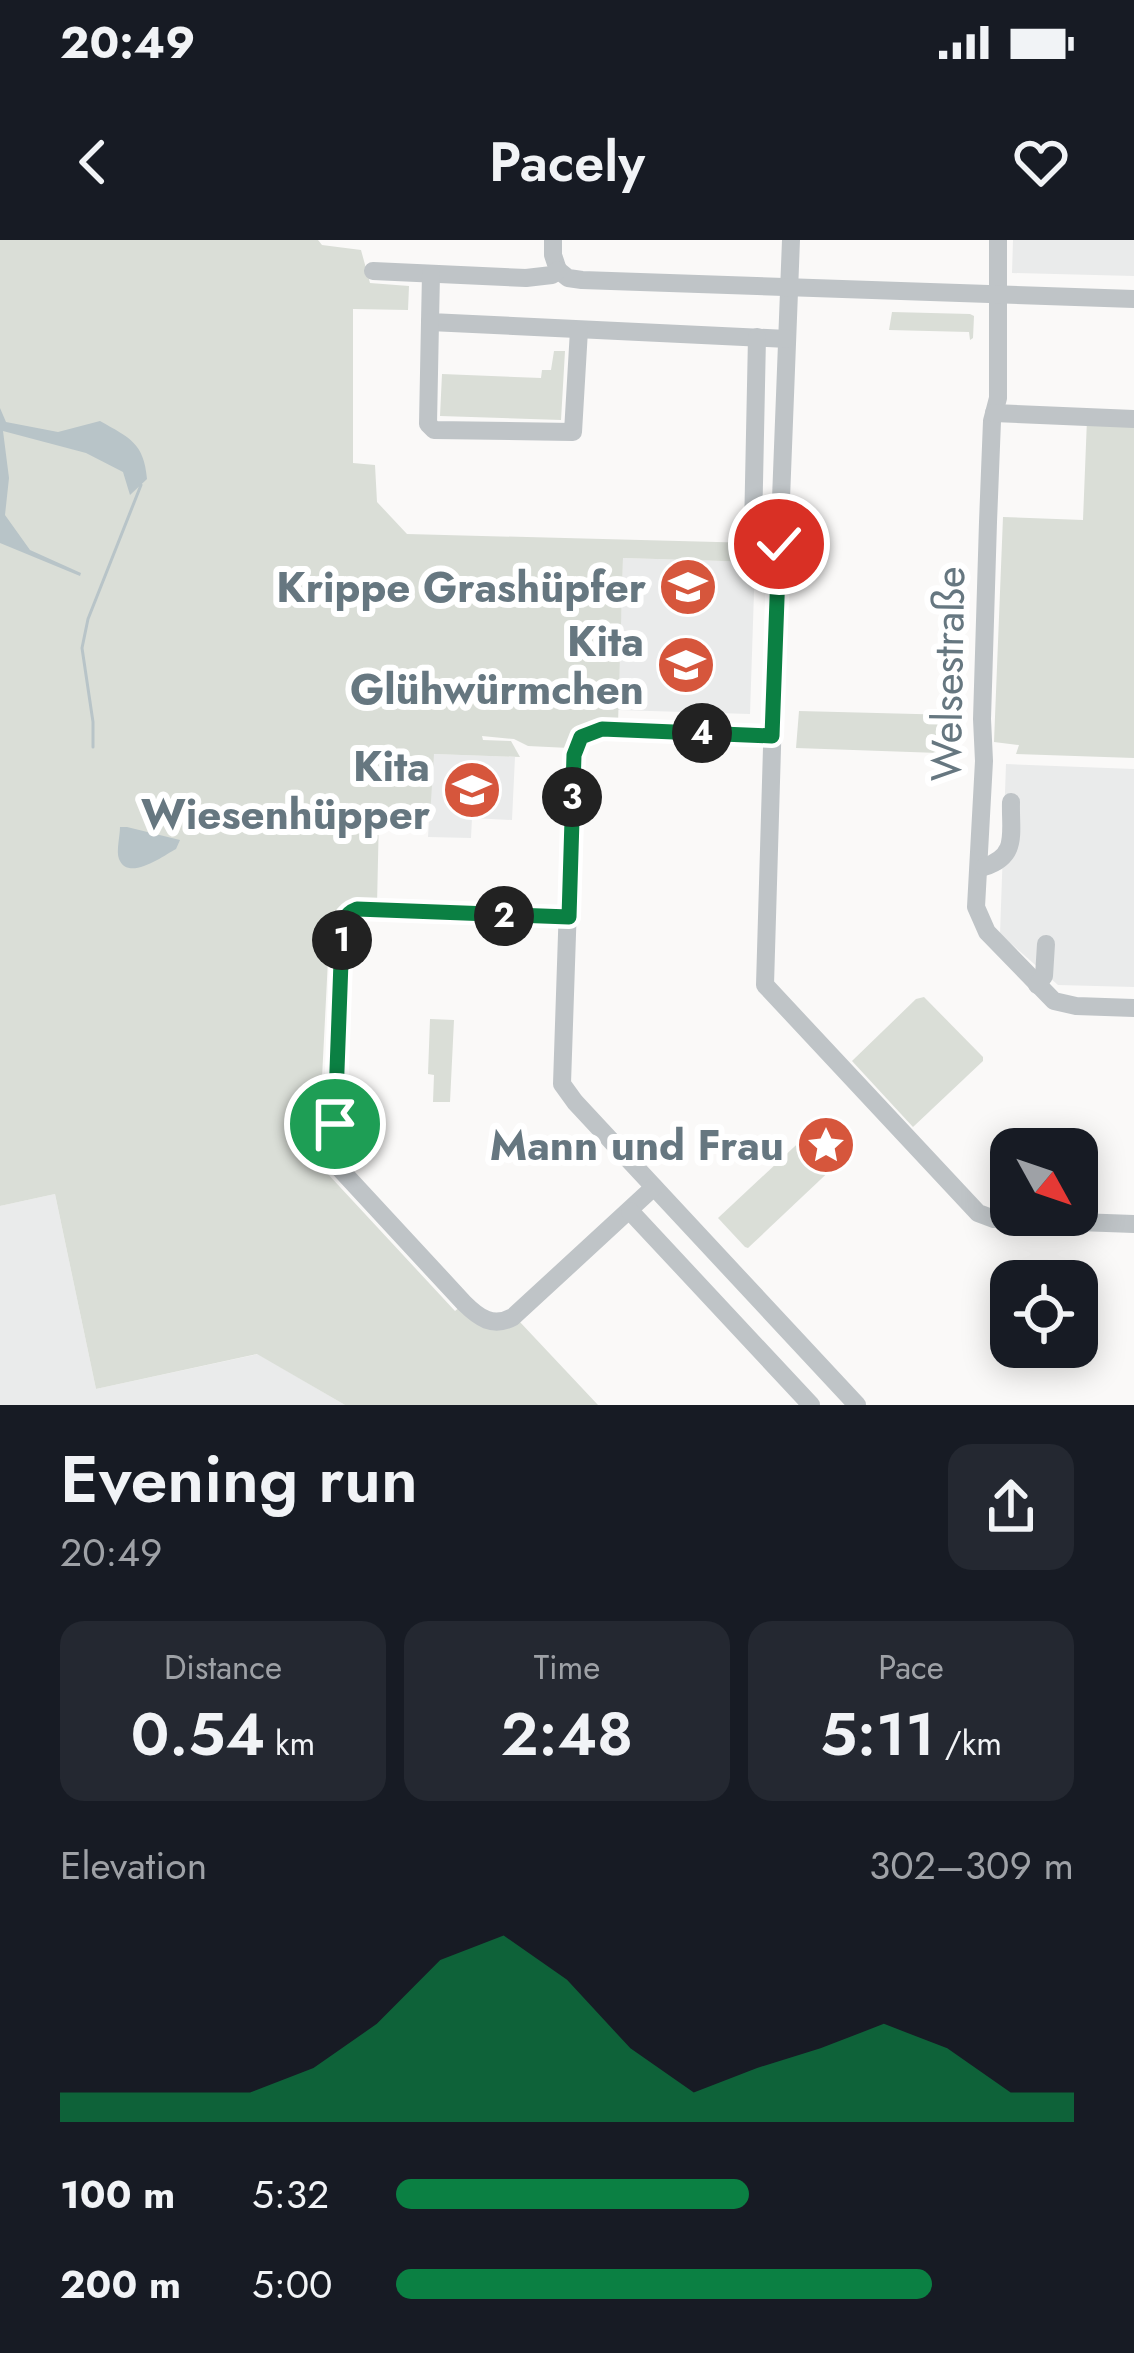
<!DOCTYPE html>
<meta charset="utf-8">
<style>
:root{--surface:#171b24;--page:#242831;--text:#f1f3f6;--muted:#9ea1a6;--accent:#0b8043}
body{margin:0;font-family:Jost,sans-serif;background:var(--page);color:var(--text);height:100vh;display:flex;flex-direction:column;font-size:45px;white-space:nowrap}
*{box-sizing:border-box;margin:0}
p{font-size:39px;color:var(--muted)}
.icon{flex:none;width:66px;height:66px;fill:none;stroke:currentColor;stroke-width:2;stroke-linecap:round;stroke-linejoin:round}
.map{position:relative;height:1165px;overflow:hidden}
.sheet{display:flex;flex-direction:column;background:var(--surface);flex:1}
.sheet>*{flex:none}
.needle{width:78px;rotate:130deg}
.tools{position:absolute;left:990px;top:888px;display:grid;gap:24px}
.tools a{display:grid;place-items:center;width:108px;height:108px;border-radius:24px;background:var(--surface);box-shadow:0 6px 30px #0003;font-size:60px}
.pin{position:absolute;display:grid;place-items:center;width:102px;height:102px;color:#fff;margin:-51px;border:6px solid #fff;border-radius:50%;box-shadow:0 3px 12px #0007}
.km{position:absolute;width:60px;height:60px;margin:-30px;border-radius:50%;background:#222;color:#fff;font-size:33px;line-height:60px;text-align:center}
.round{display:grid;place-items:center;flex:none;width:126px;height:126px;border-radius:24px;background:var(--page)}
.summary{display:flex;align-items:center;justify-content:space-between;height:204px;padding:0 60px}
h1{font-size:66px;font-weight:600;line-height:90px}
.metrics{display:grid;grid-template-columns:repeat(3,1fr);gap:18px;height:204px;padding:12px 60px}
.metrics div{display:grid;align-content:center;border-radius:24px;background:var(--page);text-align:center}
.metrics b{font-size:60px;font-weight:600}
.metrics small{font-size:33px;font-weight:400}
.metrics p{font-size:33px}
.chart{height:336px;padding:24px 60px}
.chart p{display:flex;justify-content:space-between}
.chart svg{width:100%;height:216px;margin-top:12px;fill:var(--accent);opacity:.7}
ul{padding:0 60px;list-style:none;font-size:39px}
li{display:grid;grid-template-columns:192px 144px 1fr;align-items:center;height:90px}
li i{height:30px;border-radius:15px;background:var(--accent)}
.status{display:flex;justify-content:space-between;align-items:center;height:84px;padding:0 60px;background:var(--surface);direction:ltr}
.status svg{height:33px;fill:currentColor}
header{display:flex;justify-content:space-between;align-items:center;height:156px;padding:0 60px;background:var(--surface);font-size:54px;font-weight:600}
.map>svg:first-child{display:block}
.built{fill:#eaebeb}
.green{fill:#daded7}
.water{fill:#b8c4c8}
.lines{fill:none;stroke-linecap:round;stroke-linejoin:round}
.stream{stroke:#b8c4c8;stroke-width:3}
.minor{stroke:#bfc4c7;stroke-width:18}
.route-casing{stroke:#fff;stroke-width:24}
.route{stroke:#0b8043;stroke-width:15}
.labels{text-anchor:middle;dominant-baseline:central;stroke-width:12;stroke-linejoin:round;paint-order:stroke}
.poi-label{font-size:42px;font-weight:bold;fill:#667780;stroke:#fff;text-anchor:end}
.street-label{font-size:42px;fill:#667780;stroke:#fff}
</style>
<div class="status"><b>20:49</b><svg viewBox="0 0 49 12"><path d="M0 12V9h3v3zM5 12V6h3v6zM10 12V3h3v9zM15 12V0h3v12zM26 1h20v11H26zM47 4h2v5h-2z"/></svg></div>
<header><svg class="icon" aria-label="back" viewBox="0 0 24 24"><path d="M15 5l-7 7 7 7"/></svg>Pacely<svg class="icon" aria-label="heart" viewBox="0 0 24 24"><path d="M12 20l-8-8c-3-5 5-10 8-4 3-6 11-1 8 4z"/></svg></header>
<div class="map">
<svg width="1134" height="1165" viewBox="0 0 1134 1165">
<rect width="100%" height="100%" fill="#faf9f8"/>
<g class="built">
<path d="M 1013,0 L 1134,0 L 1134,36 L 1012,33 Z"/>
<path d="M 623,318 L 755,322 L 750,474 L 618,470 Z"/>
<path d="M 433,514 L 515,517 L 512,580 L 472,578 L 471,598 L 428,597 Z"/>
<path d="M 1006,524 L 1134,529 L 1134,747 L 1058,745 L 1000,694 Z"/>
<path d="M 55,954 L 96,1149 L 258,1114 L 345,1165 L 0,1165 L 0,966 Z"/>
</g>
<g class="green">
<path d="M 0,0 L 318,0 L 322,5 L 361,10 L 370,43 L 409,46 L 408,70 L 353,69 L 353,223 L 375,225 L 377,262 L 407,294 L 755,303 L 755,322 L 623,318 L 618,484 L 569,508 L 528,506 L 514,499 L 482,496 L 483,500 L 511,501 L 520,517 L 434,514 L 430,576 L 379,575 L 377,665 L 356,664 L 337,699 L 329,700 L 319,897 L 321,916 L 327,933 L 455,1071 L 461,1066 L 519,1081 L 598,1165 L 345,1165 L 257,1114 L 96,1149 L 55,954 L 0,966 Z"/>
<path d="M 892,72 L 970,74 L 974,76 L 973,98 L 970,100 L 969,92 L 889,90 Z"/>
<path d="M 554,111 L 565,111 L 561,180 L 440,176 L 442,134 L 541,138 L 542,130 L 551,130 Z"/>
<path d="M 1087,179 L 1134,181 L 1134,518 L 1016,514 L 1019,505 L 994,502 L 1003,277 L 1083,280 Z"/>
<path d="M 799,471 L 955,475 L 959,480 L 958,497 L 939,496 L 939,513 L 796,508 Z"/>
<path d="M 924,757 L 983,817 L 983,821 L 913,887 L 852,821 L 916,759 Z"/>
<path d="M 430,779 L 454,780 L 450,862 L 433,862 L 434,835 L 428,834 Z"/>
<path d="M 825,878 L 828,878 L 855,907 L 748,1008 L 745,1007 L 718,978 Z"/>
</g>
<g class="water">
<path d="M 0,168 L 6,182 L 58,192 L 100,181 C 130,198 144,203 147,239 L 130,255 L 123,232 L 86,213 L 3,191 L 9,238 L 5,275 L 30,310 L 81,333 L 80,336 L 0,303 Z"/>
<path d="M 120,587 L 127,587 L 180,600 L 176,609 C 163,616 128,642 119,619 C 116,611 120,596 120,587 Z"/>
</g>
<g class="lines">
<path class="stream" d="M 93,507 L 93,482 L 82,408 L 88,379 L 141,245"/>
<g class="minor">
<path d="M 553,0 L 553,15 L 558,30"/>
<path d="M 791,0 L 774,440 L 765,745 L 978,973 L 994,979 L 1134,984"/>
<path d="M 998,0 L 998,158 L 992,181 L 988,282 L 982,479 L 984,521 L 976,667 L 987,692 L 1054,761 L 1076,766 L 1134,768"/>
<path d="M 558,30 L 568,38 L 582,40 L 1134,59"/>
<path d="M 373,31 L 526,38 L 552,35 L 558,30"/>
<path d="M 431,34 L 430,82 L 787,99"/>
<path d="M 430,82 L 428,184 L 434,190 L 573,192 L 579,90"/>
<path d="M 757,97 L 753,291 L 780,292"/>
<path d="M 994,173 L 1134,179"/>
<path d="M 772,496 L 602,489 C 586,490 576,499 573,515 L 562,844 L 575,862 L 857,1165"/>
<path d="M 984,627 C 1019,616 1010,593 1011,562"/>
<path d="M 569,678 L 357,669 C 344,673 343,683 342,695 L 334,912 L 340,929 L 464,1063 C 479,1078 493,1088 513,1077 L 654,947"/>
<path d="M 1037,745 L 1044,736 L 1046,704"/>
<path d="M 630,971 L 811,1165"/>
</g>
</g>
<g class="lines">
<g class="route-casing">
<path id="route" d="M 335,884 L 342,695 C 343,682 344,674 357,669 L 569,677 L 574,515 L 581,497 L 602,489 L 772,496 L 779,304"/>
</g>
<use href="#route" class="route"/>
</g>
<defs>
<g id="school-disc" transform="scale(3)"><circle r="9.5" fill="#d6563c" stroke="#fff"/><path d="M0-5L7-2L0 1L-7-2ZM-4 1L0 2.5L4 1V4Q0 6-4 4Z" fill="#fff"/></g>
<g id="sight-disc" transform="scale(3)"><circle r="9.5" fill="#d6563c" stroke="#fff"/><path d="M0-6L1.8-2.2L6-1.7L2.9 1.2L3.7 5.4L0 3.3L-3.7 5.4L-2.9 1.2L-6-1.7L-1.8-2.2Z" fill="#fff"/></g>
</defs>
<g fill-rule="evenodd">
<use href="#school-disc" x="688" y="347"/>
<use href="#school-disc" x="686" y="425"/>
<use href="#school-disc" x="472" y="550"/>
<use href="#sight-disc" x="826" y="905"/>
</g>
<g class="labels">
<g class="poi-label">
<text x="646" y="347">Krippe Grashüpfer</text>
<text x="644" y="401">Kita<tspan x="644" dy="48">Glühwürmchen</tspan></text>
<text x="430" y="526">Kita<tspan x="430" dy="48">Wiesenhüpper</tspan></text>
<text x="784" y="905">Mann und Frau</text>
</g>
<g class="street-label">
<text transform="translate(948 434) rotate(-89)">Welsestraße</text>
</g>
</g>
</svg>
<div class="tools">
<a><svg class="needle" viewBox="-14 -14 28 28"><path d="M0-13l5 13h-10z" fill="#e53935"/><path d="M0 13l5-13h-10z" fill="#9ea1a6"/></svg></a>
<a><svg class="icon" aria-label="locate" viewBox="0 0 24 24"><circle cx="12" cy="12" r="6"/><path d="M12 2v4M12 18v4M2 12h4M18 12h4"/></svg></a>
</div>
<div class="pin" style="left:335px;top:884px;background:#1e9e55"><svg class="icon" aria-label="arrive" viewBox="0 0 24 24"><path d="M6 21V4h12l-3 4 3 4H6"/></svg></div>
<div class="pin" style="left:779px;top:304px;background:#d93025"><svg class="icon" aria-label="check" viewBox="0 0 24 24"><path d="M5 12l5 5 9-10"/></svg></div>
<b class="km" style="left:342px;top:700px">1</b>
<b class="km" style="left:504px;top:676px">2</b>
<b class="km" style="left:572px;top:557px">3</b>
<b class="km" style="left:702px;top:493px">4</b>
</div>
<section class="sheet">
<div class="summary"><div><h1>Evening run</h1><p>20:49</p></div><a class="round"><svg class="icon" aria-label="share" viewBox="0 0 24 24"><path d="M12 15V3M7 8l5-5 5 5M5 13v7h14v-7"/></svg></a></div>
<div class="metrics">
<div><p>Distance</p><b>0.54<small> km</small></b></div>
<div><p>Time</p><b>2:48</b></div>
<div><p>Pace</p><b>5:11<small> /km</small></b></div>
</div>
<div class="chart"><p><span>Elevation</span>302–309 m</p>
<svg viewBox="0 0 160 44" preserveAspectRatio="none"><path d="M0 44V38L10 38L20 38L30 38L40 33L50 24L60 11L70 6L80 15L90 29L100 38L110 33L120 29L130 24L140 29L150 38L160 38V44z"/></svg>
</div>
<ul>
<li><b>100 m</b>5:32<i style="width:52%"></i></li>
<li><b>200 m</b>5:00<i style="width:79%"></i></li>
</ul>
</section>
